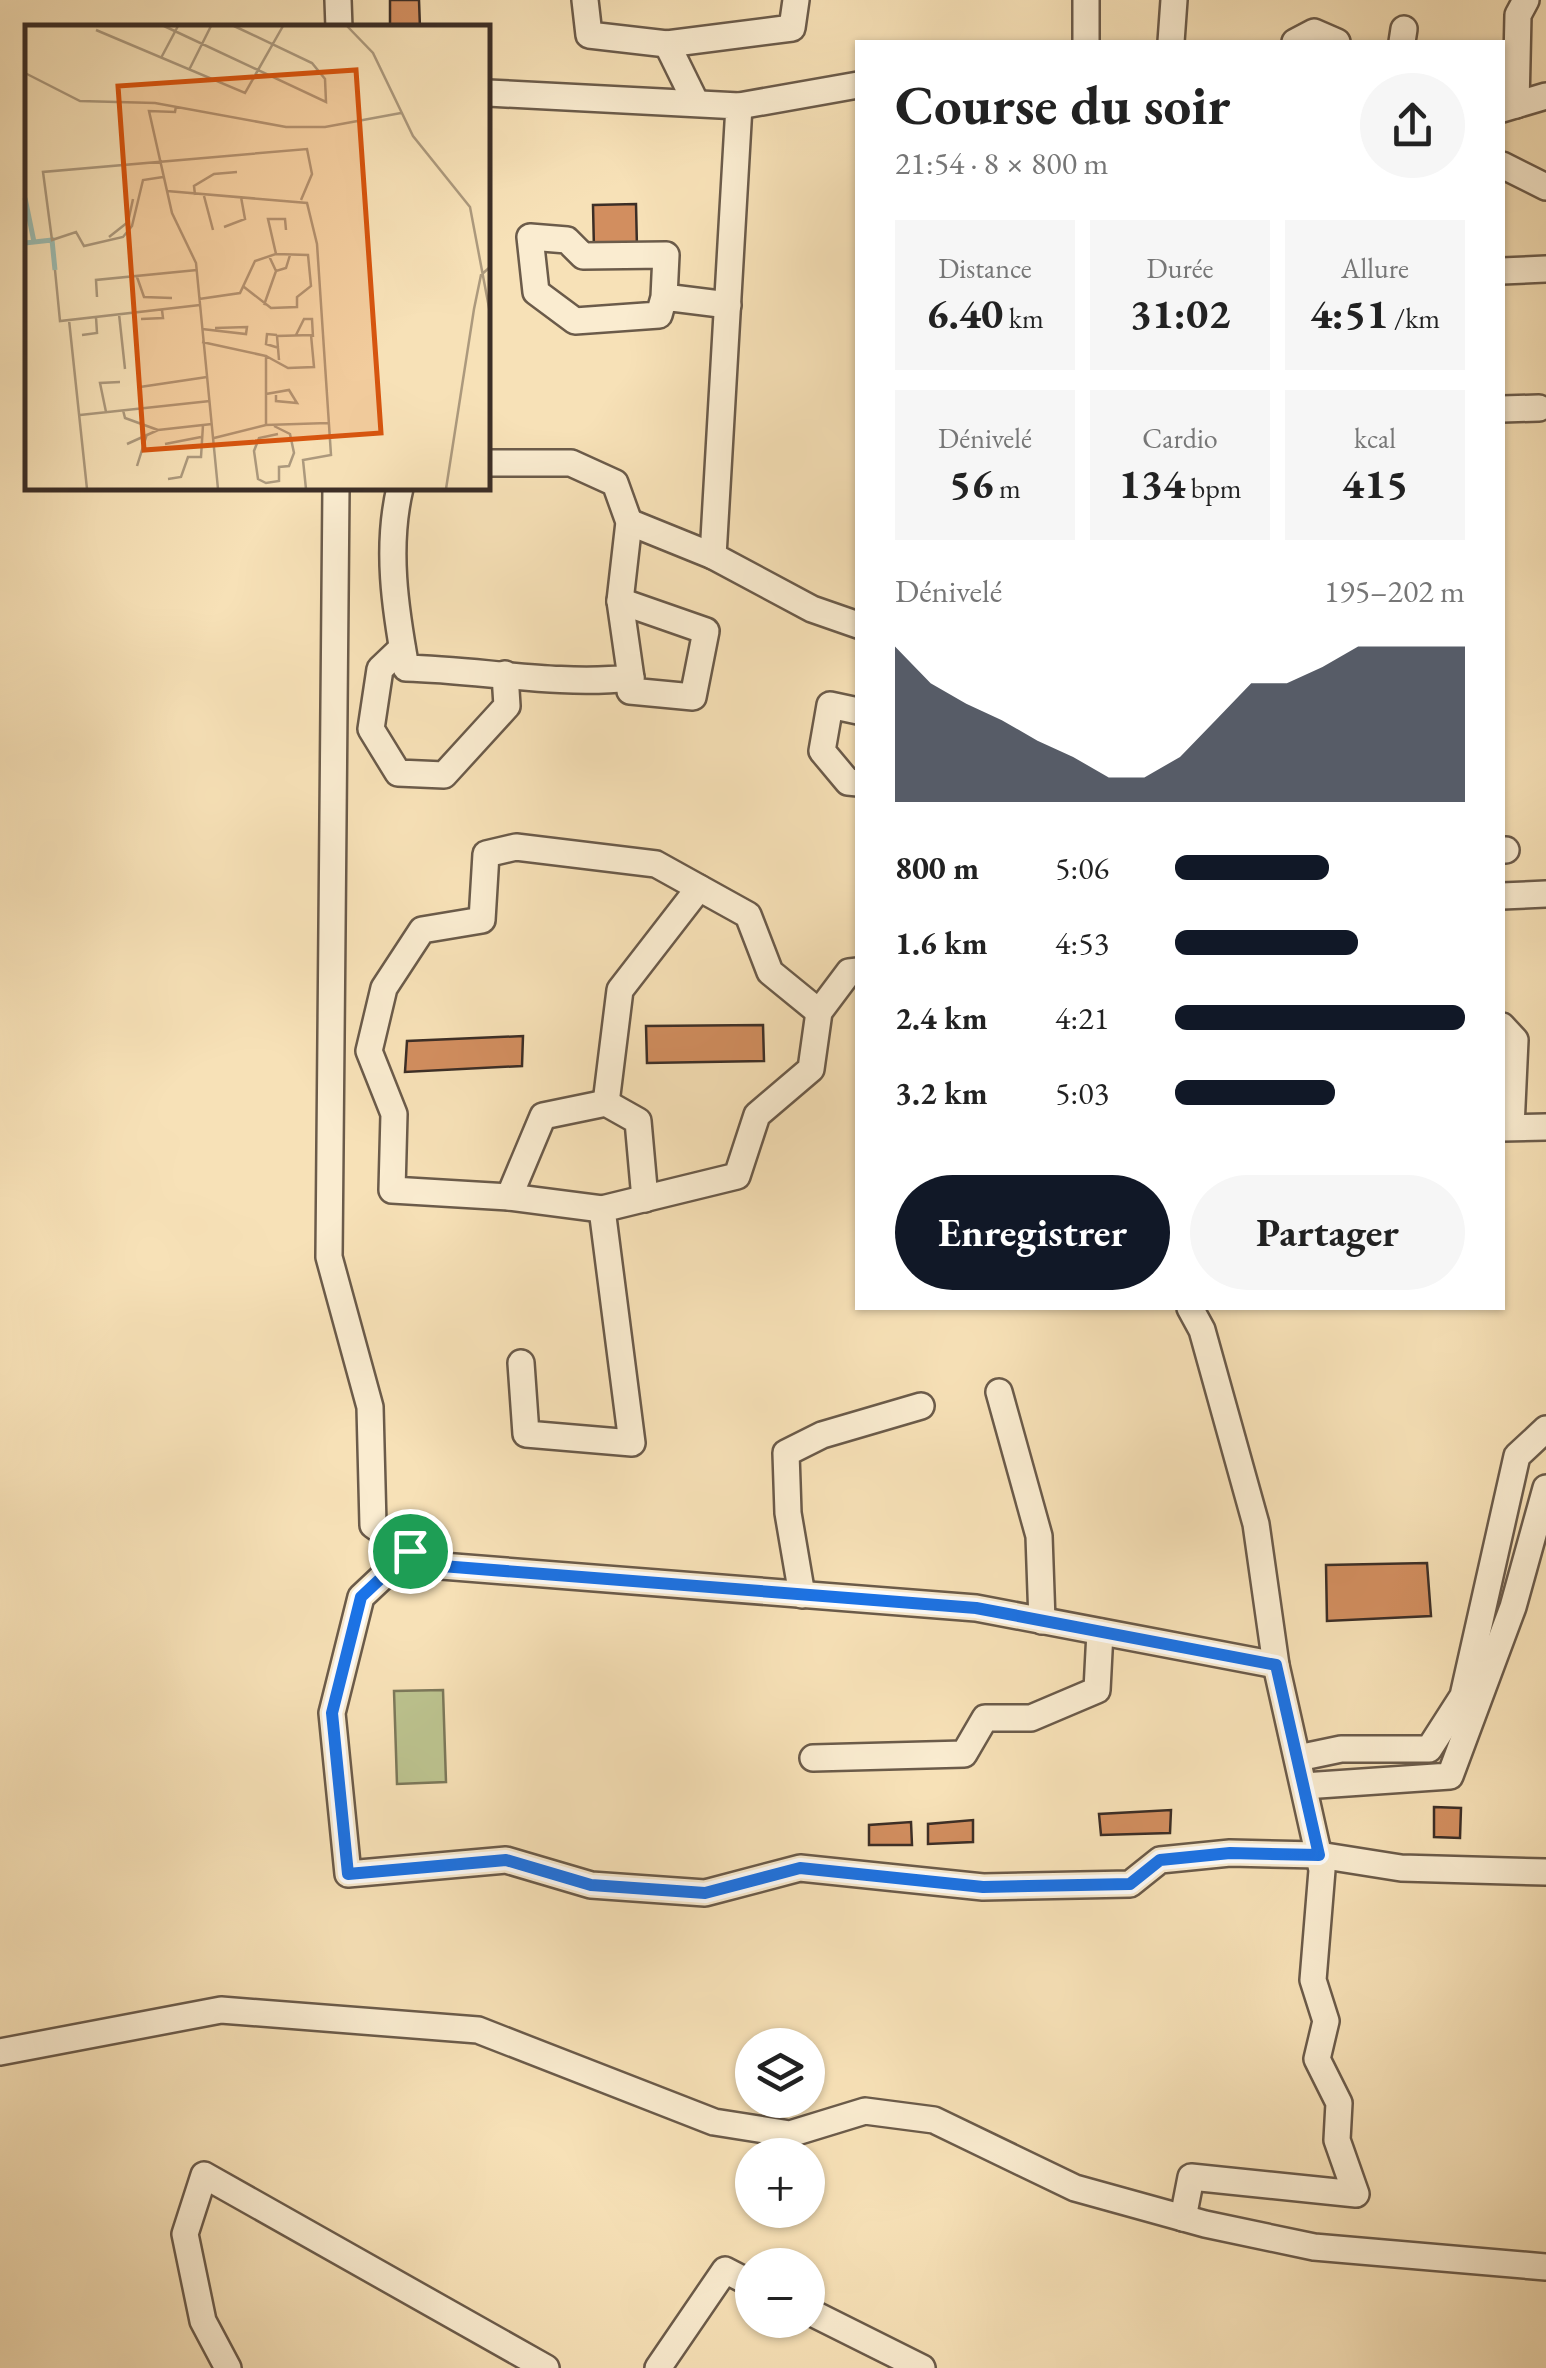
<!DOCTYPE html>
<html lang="fr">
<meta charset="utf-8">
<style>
:root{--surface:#fff;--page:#f6f6f6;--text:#222;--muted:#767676;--accent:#111827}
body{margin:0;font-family:"EB Garamond",serif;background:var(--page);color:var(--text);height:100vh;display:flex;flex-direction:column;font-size:38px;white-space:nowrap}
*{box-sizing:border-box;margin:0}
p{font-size:32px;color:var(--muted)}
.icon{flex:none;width:55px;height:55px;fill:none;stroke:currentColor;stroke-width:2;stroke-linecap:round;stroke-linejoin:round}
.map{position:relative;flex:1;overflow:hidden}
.panel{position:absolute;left:855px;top:40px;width:650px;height:1270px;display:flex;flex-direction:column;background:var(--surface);border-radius:0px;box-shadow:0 2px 8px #0004}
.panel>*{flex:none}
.buttons{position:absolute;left:735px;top:2028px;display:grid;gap:20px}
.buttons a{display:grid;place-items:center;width:90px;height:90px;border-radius:50%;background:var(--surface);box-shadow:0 2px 8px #0004;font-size:50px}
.pin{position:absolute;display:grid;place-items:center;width:85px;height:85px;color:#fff;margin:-42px;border:5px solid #fff;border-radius:50%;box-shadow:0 2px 10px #0007}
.round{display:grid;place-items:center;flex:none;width:105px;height:105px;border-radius:52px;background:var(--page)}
.summary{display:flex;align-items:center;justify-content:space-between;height:170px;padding:0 40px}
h1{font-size:55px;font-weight:700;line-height:75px}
.metrics{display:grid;grid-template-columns:repeat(3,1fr);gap:15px;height:170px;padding:10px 40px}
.metrics div{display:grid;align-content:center;border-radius:0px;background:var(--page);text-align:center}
.metrics b{font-size:42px;font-weight:700}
.metrics small{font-size:28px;font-weight:400}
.metrics p{font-size:28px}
.chart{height:280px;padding:20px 40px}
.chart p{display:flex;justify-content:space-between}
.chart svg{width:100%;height:180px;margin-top:10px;fill:var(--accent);opacity:.7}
.primary-button{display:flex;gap:20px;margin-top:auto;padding:20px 40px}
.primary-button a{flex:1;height:115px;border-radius:60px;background:var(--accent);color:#fff;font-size:40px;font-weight:700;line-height:115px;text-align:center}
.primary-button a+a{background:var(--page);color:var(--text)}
ul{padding:0 40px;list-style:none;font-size:32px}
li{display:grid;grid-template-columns:160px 120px 1fr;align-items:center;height:75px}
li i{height:25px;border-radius:12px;background:var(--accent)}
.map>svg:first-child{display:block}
.green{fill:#bcc38f;stroke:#7c785a;stroke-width:2.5}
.building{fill:#d28e5f;stroke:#3c2e26;stroke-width:2.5}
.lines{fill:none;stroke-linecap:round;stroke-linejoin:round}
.minor-casing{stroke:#6b5b4a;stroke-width:30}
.minor{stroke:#faecd0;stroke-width:25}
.route-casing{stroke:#fff;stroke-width:20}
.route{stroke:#1a73e8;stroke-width:12}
.inset-river{fill:none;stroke:#9dbdb2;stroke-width:5}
.inset-road{fill:none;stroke:#ac997d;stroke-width:2.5}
.view{fill:#d7550f;fill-opacity:0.15;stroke:#d7550f;stroke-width:5}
.inset-edge{fill:none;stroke:#3c2e26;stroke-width:5}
</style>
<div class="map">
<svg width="1546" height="2368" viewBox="0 0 1546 2368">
<rect width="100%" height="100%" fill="#f7e1b7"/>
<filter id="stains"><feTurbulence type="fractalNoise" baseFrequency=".002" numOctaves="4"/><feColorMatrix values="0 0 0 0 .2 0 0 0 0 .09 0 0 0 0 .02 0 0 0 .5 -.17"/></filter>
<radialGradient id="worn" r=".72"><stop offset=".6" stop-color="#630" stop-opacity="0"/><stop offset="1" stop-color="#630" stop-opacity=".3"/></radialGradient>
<path class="green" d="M 443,1690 L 446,1782 L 397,1784 L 394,1691 Z"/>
<g class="building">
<path d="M 390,0 L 419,0 L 420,28 L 390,28 Z"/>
<path d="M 636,204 L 637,249 L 594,250 L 593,205 Z"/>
<path d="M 763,1025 L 764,1061 L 647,1063 L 646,1026 Z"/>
<path d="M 523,1036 L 522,1066 L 405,1072 L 407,1041 Z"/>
<path d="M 1427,1563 L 1431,1616 L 1327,1621 L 1326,1565 Z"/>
<path d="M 1434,1807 L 1461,1808 L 1460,1838 L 1434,1837 Z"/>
<path d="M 1171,1810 L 1170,1833 L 1101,1835 L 1099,1814 Z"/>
<path d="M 973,1820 L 973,1842 L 928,1844 L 928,1824 Z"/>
<path d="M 911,1822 L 912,1845 L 869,1845 L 869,1825 Z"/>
</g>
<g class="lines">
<g class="minor-casing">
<g id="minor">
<path d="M 338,0 L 339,28"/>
<path d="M 585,0 L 589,35 L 667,44 L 792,28 L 796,0"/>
<path d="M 1086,0 L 1086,42"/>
<path d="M 1171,42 L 1174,0"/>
<path d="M 1295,42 L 1314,32 L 1337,42"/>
<path d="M 1402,42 L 1404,29"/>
<path d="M 667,44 L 696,103"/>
<path d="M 488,93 L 739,106 L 713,556 L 812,609 L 858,625"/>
<path d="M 1516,105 L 1518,15 L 1526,0"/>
<path d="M 739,106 L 858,85"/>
<path d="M 1502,109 L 1546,96"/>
<path d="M 1502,165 L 1546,187"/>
<path d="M 1502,271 L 1546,269"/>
<path d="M 664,297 L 666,255 L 583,256 L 567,240 L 530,237 L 536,292 L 575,321 L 659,315 L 664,297 L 728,305"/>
<path d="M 1502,409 L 1539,408"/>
<path d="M 336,488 L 329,1257 L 370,1407 L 373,1525 L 429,1565 L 976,1608 L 1276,1665"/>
<path d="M 400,488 C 386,547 395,608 406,668 C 482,670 556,686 631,678 L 620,601 L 629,522 L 615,483 L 571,463 L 488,463"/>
<path d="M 629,522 L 713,556"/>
<path d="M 620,601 L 706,631 L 693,697 L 630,691 L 631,678"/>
<path d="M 402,648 L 380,669 L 371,729 L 398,773 L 444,775 L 507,706 L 505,674"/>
<path d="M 858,711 L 830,705 L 822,751 L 848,782 L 858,783"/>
<path d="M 1502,850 L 1506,850"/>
<path d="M 1502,896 L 1546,894"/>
<path d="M 1502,1026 L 1515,1040 L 1511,1127"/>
<path d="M 606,1103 L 620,990 L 699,888"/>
<path d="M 1502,1128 L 1546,1127"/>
<path d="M 509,1197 L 543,1116 L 606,1103 L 638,1121 L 645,1199"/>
<path d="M 602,1209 L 509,1197 L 392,1190 L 394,1114 L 369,1051 L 384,988 L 422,930 L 482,920 L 486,854 L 516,847 L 656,864 L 748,915 L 770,972 L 819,1012"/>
<path d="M 521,1363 L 526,1434 L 632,1443 L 602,1209 L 737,1176 L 757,1115 L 811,1069 L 819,1012 L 849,972 L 858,971"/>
<path d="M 999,1392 L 1039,1536 L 1042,1621"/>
<path d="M 410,1551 L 361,1597 L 332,1713 L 348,1874 L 506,1860 L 591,1885 L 705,1893 L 800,1868 L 983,1887 L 1130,1884 L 1160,1860 L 1230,1853 L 1319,1855 L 1401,1868 L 1546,1872"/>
<path d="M 802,1595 L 788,1513 L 786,1453 L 822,1435 L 921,1406"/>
<path d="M 813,1758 L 964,1754 L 985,1718 L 1031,1718 L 1097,1690 L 1100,1632"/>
<path d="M 1298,1758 L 1341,1749 L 1429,1749 L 1463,1696 L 1517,1456 L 1546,1429"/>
<path d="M 1304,1786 L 1450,1776 L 1513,1607 L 1546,1488"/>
<path d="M 0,2052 L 221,2010 L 478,2030 L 714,2122 L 790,2134 L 865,2111 L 934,2120 L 1075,2188 L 1205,2224 L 1314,2247 L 1546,2267"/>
<path d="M 1183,2218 L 1191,2177 L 1356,2194 L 1337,2140 L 1339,2103 L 1317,2059 L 1326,2021 L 1313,1980 L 1322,1870 L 1276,1665 L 1256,1524 L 1202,1330 L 1190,1308"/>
<path d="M 808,2311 L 922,2368"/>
<path d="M 228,2368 L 203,2321 L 185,2234 L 204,2175 L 546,2368"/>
<path d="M 658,2368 L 725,2270 L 752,2284"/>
</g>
</g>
<use href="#minor" class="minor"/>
</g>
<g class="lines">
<g class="route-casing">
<path id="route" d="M 410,1551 L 429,1565 L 976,1608 L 1276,1665 L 1319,1855 L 1230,1853 L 1160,1860 L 1130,1884 L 983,1887 L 800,1868 L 705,1893 L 591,1885 L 506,1860 L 348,1874 L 332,1713 L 361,1597 Z"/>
</g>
<use href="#route" class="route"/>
</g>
<g transform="translate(25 25)">
<rect width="465" height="465" fill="#f7e1b7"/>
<path class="inset-river" d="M 0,173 L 9,217M 0,218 L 27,215 L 30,245"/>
<path class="inset-road" d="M 139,1 L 301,77 L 300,54 L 287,38 L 209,1M 322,1 L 348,28 L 388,111 L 445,182 L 465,288M 71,5 L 220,68 L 258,1M 136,33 L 153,1M 164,45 L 186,1M 0,48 L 55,76 L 130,78 L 261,102 L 300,102 L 376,88M 151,81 L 150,87 L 124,86 L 147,188 L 171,238 L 193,464M 138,152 L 118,155 L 107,201 L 98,212 L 59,221 L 51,207 L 27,215 L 18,147 L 282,124 L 287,149 L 276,175M 142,166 L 282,178 L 292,219 L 306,430 L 278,435 L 281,464M 170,170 L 169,161 L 189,149 L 212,147M 179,171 L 188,205M 199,202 L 220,194 L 216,172M 84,212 L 103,197 L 108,174M 244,231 L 251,246 L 261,243 L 265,230M 30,245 L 35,296 L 175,280M 112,252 L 119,272 L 147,273M 219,262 L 246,283 L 272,282 L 272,272 L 286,261 L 283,230 L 251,229M 72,272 L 71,255 L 172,245M 174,274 L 215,268 L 230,236 L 251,229 L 243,194 L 260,194 L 261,205M 239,280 L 251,246M 94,289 L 100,344M 116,294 L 138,293 L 137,285M 44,295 L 62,464M 177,304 L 221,309 L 222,302 L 190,303M 57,310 L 72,308 L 71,292M 252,310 L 242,309 L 241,319 L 254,323M 271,310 L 279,294 L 287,294 L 288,312M 177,317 L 241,331 L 241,400 L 303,398M 241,331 L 263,343 L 289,342 L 286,310 L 252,311 L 254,335M 115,362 L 182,352M 241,369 L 264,365 L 272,378 L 251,376 L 251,370M 98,385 L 100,393 L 133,405M 81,387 L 75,358 L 95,357M 55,390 L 185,376M 249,401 L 265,409 L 269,428 L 264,441 L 254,442 L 254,456 L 241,458 L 233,454 L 229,426 L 234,413 L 253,409M 189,413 L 241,400M 102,419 L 133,405 L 187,399M 140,419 L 176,412M 112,441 L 122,409M 143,454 L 156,452 L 163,432 L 176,432 L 178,400M 421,464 L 449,284 L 456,250 L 465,242"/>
<path class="view" d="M 331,45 L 356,408 L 119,425 L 93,61 Z"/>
<rect width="465" height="465" class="inset-edge"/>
</g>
<rect width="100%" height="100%" filter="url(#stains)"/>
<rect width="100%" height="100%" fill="url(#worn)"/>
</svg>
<div class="buttons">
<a><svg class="icon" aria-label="layers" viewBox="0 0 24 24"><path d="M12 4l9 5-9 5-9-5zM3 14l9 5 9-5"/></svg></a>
<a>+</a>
<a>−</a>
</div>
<div class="pin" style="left:410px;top:1551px;background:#1e9e55"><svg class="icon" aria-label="arrive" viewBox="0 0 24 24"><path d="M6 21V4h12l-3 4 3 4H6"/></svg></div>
<section class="panel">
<div class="summary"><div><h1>Course du soir</h1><p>21:54 · 8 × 800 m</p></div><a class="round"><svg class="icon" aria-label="share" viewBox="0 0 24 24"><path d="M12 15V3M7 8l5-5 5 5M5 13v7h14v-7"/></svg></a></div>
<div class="metrics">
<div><p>Distance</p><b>6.40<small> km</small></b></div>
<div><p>Durée</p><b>31:02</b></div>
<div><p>Allure</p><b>4:51<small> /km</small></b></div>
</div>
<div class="metrics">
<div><p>Dénivelé</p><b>56<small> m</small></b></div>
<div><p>Cardio</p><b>134<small> bpm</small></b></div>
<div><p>kcal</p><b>415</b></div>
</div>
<div class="chart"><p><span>Dénivelé</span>195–202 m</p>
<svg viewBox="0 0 160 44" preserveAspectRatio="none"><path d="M0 44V6L10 15L20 20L30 24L40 29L50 33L60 38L70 38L80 33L90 24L100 15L110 15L120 11L130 6L140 6L150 6L160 6V44z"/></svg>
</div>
<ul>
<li><b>800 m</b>5:06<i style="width:53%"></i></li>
<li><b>1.6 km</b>4:53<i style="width:63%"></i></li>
<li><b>2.4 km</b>4:21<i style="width:100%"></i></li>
<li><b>3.2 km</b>5:03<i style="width:55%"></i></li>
</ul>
<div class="primary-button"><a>Enregistrer</a><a>Partager</a></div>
</section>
</div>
